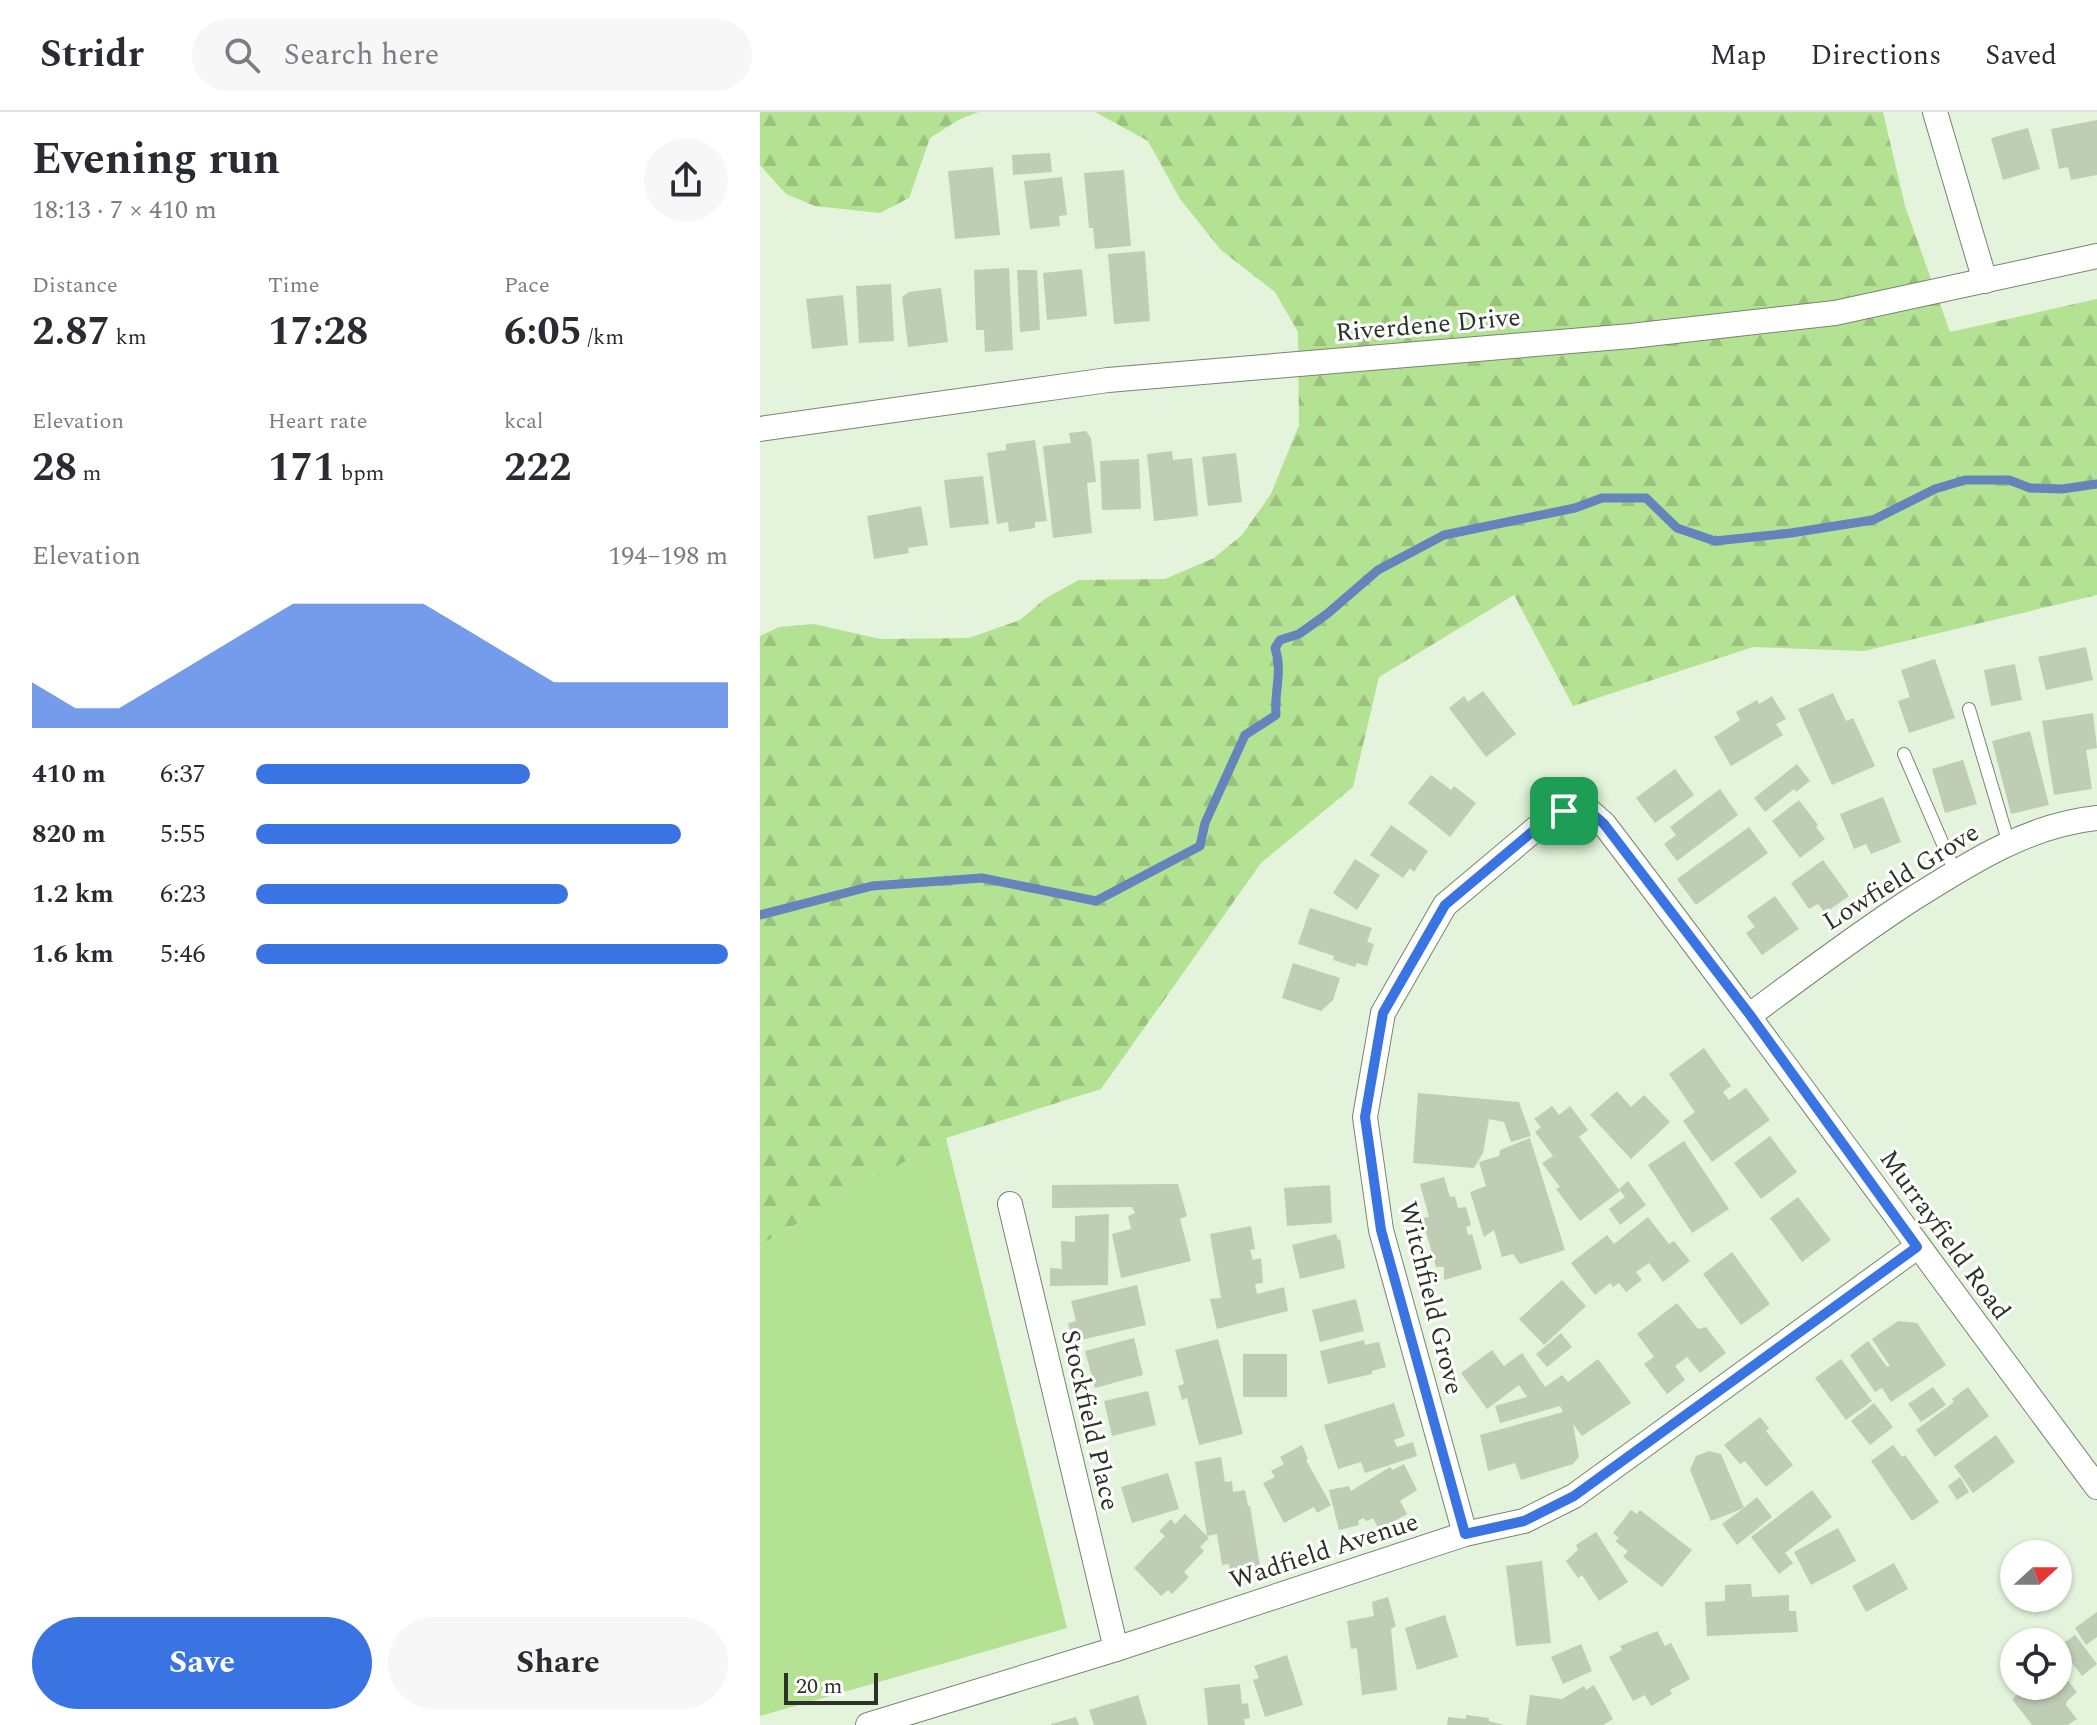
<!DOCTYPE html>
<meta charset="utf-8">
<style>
:root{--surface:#fff;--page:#f7f7f7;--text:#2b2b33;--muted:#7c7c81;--line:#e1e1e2;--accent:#3a73e2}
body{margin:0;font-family:Spectral,serif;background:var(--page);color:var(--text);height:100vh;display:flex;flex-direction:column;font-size:30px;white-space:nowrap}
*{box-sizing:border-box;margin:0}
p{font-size:26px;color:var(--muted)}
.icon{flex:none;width:44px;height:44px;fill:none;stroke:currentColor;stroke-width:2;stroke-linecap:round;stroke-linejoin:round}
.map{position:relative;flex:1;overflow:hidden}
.drawer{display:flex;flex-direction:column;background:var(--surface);width:760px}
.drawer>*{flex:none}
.needle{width:52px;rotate:69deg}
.fabs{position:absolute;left:1240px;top:1428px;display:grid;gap:16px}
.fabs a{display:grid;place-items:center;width:72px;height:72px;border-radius:50%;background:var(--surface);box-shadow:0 2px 6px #0004;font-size:40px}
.scale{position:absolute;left:24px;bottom:20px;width:94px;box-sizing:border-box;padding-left:8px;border:4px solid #2d3229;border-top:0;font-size:22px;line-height:28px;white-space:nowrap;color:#2d3229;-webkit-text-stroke:6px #fff;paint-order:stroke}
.pin{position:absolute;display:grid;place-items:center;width:68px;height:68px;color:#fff;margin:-34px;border-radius:16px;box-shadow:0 4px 12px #0006}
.round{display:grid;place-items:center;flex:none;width:84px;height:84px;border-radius:42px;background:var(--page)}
.summary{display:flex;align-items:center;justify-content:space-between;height:136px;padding:0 32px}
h1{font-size:44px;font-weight:700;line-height:60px}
.stats{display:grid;grid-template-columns:repeat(3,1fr);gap:12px;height:136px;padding:8px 32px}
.stats div{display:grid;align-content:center}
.stats b{font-size:40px;font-weight:700}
.stats small{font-size:22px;font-weight:400}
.stats p{font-size:22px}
.chart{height:224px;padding:16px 32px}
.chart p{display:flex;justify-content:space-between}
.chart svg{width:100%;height:144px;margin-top:8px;fill:var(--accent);opacity:.7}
.cta{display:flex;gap:16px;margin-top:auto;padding:16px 32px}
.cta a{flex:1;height:92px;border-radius:48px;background:var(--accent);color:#fff;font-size:32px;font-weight:700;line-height:92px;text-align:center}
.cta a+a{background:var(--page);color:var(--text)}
ul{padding:0 32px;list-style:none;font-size:26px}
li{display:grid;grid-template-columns:128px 96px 1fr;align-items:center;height:60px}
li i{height:20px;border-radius:10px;background:var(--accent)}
header{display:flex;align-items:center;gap:48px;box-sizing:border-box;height:112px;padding:0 40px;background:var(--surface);border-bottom:2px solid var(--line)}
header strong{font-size:38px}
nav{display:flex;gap:44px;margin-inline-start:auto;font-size:28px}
.search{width:560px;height:72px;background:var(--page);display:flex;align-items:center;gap:20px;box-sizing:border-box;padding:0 28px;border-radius:44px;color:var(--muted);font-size:30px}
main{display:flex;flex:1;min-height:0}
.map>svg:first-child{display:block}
.grass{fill:#b3e292}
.forest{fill:url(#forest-firs)}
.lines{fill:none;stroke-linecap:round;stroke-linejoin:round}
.stream{stroke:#6484bb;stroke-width:9}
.building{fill:#bfcdb5}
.lane-casing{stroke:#78856f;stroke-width:14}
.street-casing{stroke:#78856f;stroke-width:26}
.lane{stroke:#fff;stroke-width:12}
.street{stroke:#fff;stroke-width:24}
.route-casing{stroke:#fff;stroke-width:16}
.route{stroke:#3a73e2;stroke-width:10}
.labels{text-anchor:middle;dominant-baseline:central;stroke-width:6;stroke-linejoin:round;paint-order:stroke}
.street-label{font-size:26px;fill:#2d3229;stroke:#fff}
</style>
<header>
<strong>Stridr</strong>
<div class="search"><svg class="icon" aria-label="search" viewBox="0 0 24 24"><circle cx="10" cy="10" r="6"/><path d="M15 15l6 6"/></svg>Search here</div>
<nav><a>Map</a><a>Directions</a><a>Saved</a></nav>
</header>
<main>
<section class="drawer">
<div class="summary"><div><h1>Evening run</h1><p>18:13 · 7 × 410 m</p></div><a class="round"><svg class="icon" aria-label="share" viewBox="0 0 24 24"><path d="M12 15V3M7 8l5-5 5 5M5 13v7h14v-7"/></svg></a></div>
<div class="stats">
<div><p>Distance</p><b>2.87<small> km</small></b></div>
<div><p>Time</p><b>17:28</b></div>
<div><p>Pace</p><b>6:05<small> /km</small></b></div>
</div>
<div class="stats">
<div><p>Elevation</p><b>28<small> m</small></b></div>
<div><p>Heart rate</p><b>171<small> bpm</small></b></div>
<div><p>kcal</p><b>222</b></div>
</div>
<div class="chart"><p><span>Elevation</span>194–198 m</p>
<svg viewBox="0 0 160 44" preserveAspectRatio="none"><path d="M0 44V30L10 38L20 38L30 30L40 22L50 14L60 6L70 6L80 6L90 6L100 14L110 22L120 30L130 30L140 30L150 30L160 30V44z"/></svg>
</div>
<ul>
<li><b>410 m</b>6:37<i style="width:58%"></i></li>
<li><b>820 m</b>5:55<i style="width:90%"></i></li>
<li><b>1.2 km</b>6:23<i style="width:66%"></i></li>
<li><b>1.6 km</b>5:46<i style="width:100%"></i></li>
</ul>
<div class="cta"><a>Save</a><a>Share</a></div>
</section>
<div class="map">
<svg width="1337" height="1613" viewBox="0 0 1337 1613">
<defs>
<pattern id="forest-firs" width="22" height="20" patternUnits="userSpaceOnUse" patternTransform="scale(2)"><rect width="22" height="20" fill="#b3e292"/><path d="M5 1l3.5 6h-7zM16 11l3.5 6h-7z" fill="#9ac27e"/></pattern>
</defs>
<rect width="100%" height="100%" fill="#e4f3db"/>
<path class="grass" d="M 186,1026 L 307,1516 L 0,1604 L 0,1133 Z"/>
<g class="forest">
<path d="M 0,0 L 219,0 L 200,7 L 170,26 L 149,86 L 120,101 L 55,94 L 26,82 L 0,53 Z"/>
<path d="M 335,0 L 1123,0 L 1145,94 L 1190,220 L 1337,187 L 1337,483 L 1104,539 L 993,535 L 813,594 L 754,483 L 619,565 L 593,675 L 501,751 L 341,977 L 186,1026 L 0,1133 L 0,524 L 19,515 L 54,512 L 120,527 L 209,526 L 260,508 L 286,486 L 319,468 L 405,467 L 454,446 L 482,423 L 511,382 L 539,313 L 538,220 L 515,180 L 461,138 L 420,87 L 388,29 Z"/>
</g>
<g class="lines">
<path class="stream" d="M 0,803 L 112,774 L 222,766 L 336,789 L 440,734 L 445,711 L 485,623 L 516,603 C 514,579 523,559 515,536 L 520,528 L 539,522 L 567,502 L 618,458 L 684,423 L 815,396 L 842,386 L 886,386 L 917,416 L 955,429 L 1031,421 L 1113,408 L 1175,377 L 1205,368 L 1249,368 L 1270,376 L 1302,377 L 1337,372"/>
</g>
<g class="building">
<path d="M 1337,8 L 1337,63 L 1311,68 L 1308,55 L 1299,57 L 1291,17 Z"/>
<path d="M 1268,16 L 1280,57 L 1243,68 L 1231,26 Z"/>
<path d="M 290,41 L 292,60 L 253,63 L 252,43 Z"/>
<path d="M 233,55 L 240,123 L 195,127 L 188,59 Z"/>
<path d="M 364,58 L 371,134 L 335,137 L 333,116 L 329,116 L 324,61 Z"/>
<path d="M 302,65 L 307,103 L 299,104 L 300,114 L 270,117 L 264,69 Z"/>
<path d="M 385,139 L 390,209 L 354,212 L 348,142 Z"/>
<path d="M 249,156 L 253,238 L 225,240 L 224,218 L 216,218 L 214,158 Z"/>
<path d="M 322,157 L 327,204 L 287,208 L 283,161 Z"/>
<path d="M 257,158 L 277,158 L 280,218 L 260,220 Z"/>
<path d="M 131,172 L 134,229 L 99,231 L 96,174 Z"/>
<path d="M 181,176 L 188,230 L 148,235 L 142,185 L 149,180 Z"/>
<path d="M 83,183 L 88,233 L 52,237 L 46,187 Z"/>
<path d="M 326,319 L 331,326 L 336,370 L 327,371 L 332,421 L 293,426 L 283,334 L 311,331 L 309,321 Z"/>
<path d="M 275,328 L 287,409 L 275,410 L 275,416 L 249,420 L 248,410 L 237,412 L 227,341 L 246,338 L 246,332 Z"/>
<path d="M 412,339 L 413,348 L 432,346 L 438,404 L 394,409 L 387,342 Z"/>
<path d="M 476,341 L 482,390 L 448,394 L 442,345 Z"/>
<path d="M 379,347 L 381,397 L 342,398 L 340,349 Z"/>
<path d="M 223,364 L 229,412 L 190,416 L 184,368 Z"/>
<path d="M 161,394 L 168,433 L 148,436 L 149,441 L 114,447 L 107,404 Z"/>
<path d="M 1326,535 L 1333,568 L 1286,578 L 1278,545 Z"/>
<path d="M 1175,547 L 1195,606 L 1149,621 L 1138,589 L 1150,585 L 1141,558 Z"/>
<path d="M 1255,552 L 1262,588 L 1231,594 L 1224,558 Z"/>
<path d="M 723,579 L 756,622 L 726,645 L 689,596 L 704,584 L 708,590 Z"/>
<path d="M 1073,581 L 1086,609 L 1093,606 L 1115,654 L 1072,673 L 1038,597 Z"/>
<path d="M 1012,584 L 1026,607 L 1016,612 L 1023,623 L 971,654 L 954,625 L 980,608 L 976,600 L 997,588 L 999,592 Z"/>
<path d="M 1333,601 L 1337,636 L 1326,638 L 1332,677 L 1294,683 L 1282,609 Z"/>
<path d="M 1270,619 L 1289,693 L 1251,702 L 1232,629 Z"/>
<path d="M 1203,648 L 1217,692 L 1185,701 L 1172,657 Z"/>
<path d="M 1037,652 L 1050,669 L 1036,680 L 1034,677 L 1005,700 L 994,686 Z"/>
<path d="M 915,657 L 934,683 L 895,711 L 876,686 Z"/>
<path d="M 671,663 L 691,678 L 694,674 L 716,691 L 690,725 L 648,691 Z"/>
<path d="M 960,677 L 978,703 L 917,749 L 904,732 L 916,723 L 910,715 Z"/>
<path d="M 1123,685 L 1141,730 L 1111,742 L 1106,732 L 1094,737 L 1080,702 Z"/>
<path d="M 1039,688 L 1058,713 L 1056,715 L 1065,727 L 1040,746 L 1012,709 Z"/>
<path d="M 631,713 L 668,739 L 654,760 L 650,756 L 643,766 L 610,743 Z"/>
<path d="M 989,715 L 1008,741 L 936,793 L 917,767 Z"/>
<path d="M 595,747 L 620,763 L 597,798 L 573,781 Z"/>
<path d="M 1063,748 L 1089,784 L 1065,801 L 1058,792 L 1049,797 L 1031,771 Z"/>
<path d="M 1015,784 L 1039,817 L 1002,843 L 986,821 L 995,815 L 987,804 Z"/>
<path d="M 550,796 L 612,816 L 607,830 L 614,832 L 607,854 L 597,851 L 595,855 L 573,848 L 574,844 L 538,832 Z"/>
<path d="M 533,851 L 580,866 L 573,888 L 561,899 L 522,886 Z"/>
<path d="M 944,936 L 971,974 L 963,980 L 969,988 L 986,976 L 1010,1008 L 952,1050 L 923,1009 L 935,1000 L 909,962 Z"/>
<path d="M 857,979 L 871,995 L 884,983 L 910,1010 L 871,1047 L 830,1003 Z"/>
<path d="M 658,981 L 759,990 L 771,1024 L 751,1030 L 744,1010 L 729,1007 L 723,1041 L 714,1056 L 653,1051 Z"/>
<path d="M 792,994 L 799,1003 L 810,994 L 828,1018 L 819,1025 L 860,1079 L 820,1109 L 796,1077 L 800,1075 L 782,1051 L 793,1044 L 775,1020 L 781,1015 L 774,1007 Z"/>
<path d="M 1010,1024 L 1037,1060 L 1001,1087 L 974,1051 Z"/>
<path d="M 770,1026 L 805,1138 L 760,1152 L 753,1142 L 742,1145 L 734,1118 L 724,1125 L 710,1080 L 726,1074 L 719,1050 L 739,1044 L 740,1038 Z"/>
<path d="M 924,1029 L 969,1097 L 932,1121 L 888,1053 Z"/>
<path d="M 684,1065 L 690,1085 L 695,1084 L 698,1096 L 706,1095 L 711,1113 L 706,1115 L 708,1123 L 712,1122 L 722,1157 L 684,1168 L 684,1155 L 676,1155 L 662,1106 L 669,1105 L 660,1072 Z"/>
<path d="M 868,1069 L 886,1093 L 860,1113 L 849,1097 L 865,1085 L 859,1077 Z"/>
<path d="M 418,1072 L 427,1104 L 420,1107 L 431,1149 L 361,1166 L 352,1122 L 371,1117 L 368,1104 L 375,1101 L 372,1095 L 292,1096 L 292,1073 Z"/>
<path d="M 570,1073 L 572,1111 L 527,1114 L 524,1076 Z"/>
<path d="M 1038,1085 L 1071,1128 L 1042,1150 L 1010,1106 Z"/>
<path d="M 349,1102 L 348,1173 L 290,1174 L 290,1156 L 302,1157 L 301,1129 L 315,1130 L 315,1104 Z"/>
<path d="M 888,1105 L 909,1132 L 914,1129 L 930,1149 L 903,1170 L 889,1151 L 876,1160 L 882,1168 L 866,1180 L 859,1171 L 853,1175 L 850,1171 L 835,1183 L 811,1151 L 847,1123 L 854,1132 Z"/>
<path d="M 491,1114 L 495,1137 L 490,1138 L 493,1148 L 501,1146 L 503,1171 L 495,1172 L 497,1182 L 524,1175 L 528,1199 L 457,1217 L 450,1187 L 461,1186 L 450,1122 Z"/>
<path d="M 576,1122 L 578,1128 L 580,1127 L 585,1156 L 540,1167 L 532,1133 Z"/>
<path d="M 972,1140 L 1010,1192 L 981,1213 L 943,1162 Z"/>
<path d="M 802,1168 L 826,1194 L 784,1233 L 759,1207 Z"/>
<path d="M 377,1173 L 386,1213 L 312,1230 L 308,1211 L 316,1209 L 311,1189 Z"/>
<path d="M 596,1187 L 604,1219 L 560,1230 L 552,1198 Z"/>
<path d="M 917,1191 L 938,1217 L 946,1215 L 966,1241 L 940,1261 L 927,1245 L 915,1254 L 925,1268 L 907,1282 L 884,1252 L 894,1245 L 877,1222 Z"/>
<path d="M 1138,1209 L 1157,1211 L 1186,1253 L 1131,1290 L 1122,1276 L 1115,1280 L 1090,1243 L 1108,1229 L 1127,1255 L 1130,1254 L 1112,1227 Z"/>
<path d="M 801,1221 L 812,1235 L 787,1255 L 776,1242 Z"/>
<path d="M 374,1226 L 383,1263 L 335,1276 L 325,1239 Z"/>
<path d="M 458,1227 L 483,1322 L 439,1333 L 427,1286 L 422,1288 L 418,1274 L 424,1272 L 415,1238 Z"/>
<path d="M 604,1228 L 605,1233 L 619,1230 L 626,1255 L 612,1259 L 612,1262 L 568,1272 L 560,1239 Z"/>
<path d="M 732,1238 L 744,1254 L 762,1241 L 785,1275 L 802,1263 L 808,1270 L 838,1247 L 871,1291 L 822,1324 L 813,1312 L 819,1345 L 813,1352 L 761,1368 L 755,1351 L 728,1359 L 720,1323 L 803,1300 L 800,1294 L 740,1311 L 735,1294 L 767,1285 L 759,1273 L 727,1297 L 701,1261 Z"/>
<rect x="483" y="1242" width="44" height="43"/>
<path d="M 1081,1247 L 1112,1289 L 1086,1308 L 1055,1266 Z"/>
<path d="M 1173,1275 L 1186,1293 L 1161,1310 L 1148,1292 Z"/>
<path d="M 1208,1275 L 1229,1304 L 1175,1345 L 1156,1318 L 1194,1290 L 1192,1287 Z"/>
<path d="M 388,1279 L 396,1313 L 352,1324 L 344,1289 Z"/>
<path d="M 634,1291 L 645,1324 L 634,1328 L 637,1335 L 653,1330 L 657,1344 L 605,1361 L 601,1350 L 578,1357 L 564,1313 Z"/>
<path d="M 1114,1291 L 1133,1315 L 1110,1333 L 1091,1309 Z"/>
<path d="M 1000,1305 L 1009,1316 L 1006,1319 L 1033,1353 L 1006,1375 L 985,1349 L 980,1352 L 964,1333 Z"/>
<path d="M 1236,1323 L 1255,1350 L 1213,1381 L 1194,1354 Z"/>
<path d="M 542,1333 L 548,1347 L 546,1348 L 571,1393 L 557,1401 L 554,1395 L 524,1411 L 503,1371 L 515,1365 L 511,1359 L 524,1352 L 520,1345 Z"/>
<path d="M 1133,1333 L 1142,1345 L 1145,1343 L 1179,1390 L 1152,1409 L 1111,1349 Z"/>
<path d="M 949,1339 L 961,1342 L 984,1396 L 997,1385 L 1012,1405 L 977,1433 L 962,1412 L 984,1396 L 951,1409 L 930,1358 L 936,1344 Z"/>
<path d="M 461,1345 L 465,1370 L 472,1369 L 473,1380 L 485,1378 L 488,1394 L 490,1394 L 500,1454 L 470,1459 L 469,1452 L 462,1453 L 457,1422 L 447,1424 L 435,1350 Z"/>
<path d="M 644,1352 L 657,1378 L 640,1389 L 647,1402 L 619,1418 L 613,1406 L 607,1409 L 603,1406 L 598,1409 L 599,1413 L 579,1418 L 569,1378 L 589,1374 L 591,1379 L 630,1355 L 633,1358 Z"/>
<path d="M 408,1361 L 419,1397 L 372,1411 L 361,1375 Z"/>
<path d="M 1200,1365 L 1209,1380 L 1197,1388 L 1188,1374 Z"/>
<path d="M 1052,1378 L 1072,1405 L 1025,1441 L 1033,1451 L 1019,1462 L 991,1425 Z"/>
<path d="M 871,1398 L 877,1402 L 880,1398 L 932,1438 L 902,1475 L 863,1445 L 868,1439 L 855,1429 L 859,1426 L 853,1421 Z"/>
<path d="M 425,1402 L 449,1426 L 440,1435 L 444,1439 L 424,1460 L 429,1465 L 412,1482 L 408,1478 L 401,1484 L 374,1456 L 405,1424 L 399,1419 L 411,1407 L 415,1412 Z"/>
<path d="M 1078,1416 L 1096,1449 L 1051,1473 L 1034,1440 Z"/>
<path d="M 836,1420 L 868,1470 L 839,1489 L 822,1463 L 818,1466 L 806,1449 L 818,1438 L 816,1433 Z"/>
<path d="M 782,1449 L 791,1531 L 756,1534 L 746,1454 Z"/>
<path d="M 1134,1451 L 1148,1477 L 1106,1500 L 1092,1474 Z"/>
<path d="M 991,1472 L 992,1485 L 1029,1483 L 1029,1499 L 1036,1499 L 1038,1520 L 947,1524 L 945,1490 L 965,1489 L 965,1473 Z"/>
<path d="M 628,1485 L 636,1514 L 631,1517 L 637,1578 L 602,1583 L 597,1536 L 591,1537 L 587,1509 L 614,1504 L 612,1490 Z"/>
<path d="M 1337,1500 L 1337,1525 L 1326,1533 L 1315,1516 Z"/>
<path d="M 685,1503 L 698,1545 L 657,1558 L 645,1516 Z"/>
<path d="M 897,1519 L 905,1534 L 911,1531 L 930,1567 L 910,1578 L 912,1582 L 891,1594 L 885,1583 L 873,1589 L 849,1545 L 862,1538 L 860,1534 Z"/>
<path d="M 1315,1523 L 1337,1552 L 1322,1564 L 1299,1534 Z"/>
<path d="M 821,1532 L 832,1559 L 803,1572 L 791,1545 Z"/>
<path d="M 527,1543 L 543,1593 L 505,1605 L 493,1568 L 499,1566 L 494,1554 Z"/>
<path d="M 1298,1556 L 1317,1580 L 1307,1589 L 1306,1593 L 1317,1607 L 1308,1613 L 1272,1613 L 1252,1587 L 1269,1574 L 1298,1574 Z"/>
<path d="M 480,1572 L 482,1592 L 488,1591 L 490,1606 L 484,1607 L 485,1613 L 448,1613 L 444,1576 Z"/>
<path d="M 834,1573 L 853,1607 L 843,1613 L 766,1613 L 770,1583 L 802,1587 L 824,1574 L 826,1578 Z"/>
<path d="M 378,1583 L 387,1613 L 334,1613 L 329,1598 Z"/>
<path d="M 706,1603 L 729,1606 L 729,1609 L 744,1613 L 687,1613 L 688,1605 L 706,1607 Z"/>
<path d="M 316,1605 L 319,1613 L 291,1613 L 291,1612 Z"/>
</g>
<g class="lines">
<g class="lane-casing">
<g id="lane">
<path d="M 1209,597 L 1249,732"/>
<path d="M 1144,642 L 1195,760"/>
</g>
</g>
<g class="street-casing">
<g id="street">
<path d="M 1175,0 L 1225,169"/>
<path d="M 0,317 L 348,268 L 871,224 L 1075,201 L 1337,144"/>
<path d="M 990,903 C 1044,863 1098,822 1154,786 C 1211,750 1269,713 1337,706"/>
<path d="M 250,1092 L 356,1537"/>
<path d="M 705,1422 L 621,1118 L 605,1005 L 623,901 L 685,793 L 785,709 L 804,699 L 817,695 L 827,697 L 844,712 C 1011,931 1172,1154 1337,1375"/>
<path d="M 108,1613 L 356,1537 L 705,1422 L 764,1409 L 814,1384 L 1157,1135"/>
</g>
</g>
<use href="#lane" class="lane"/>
<use href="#street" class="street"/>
</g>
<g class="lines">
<g class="route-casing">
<path id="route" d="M 817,695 L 827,697 L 844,712 L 990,903 L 1157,1135 L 814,1384 L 764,1409 L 705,1422 L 621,1118 L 605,1005 L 623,901 L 685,793 L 785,709 Z"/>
</g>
<use href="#route" class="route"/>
</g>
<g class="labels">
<g class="street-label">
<text transform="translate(668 213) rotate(-5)">Riverdene Drive</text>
<text transform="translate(1141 765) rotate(-32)">Lowfield Grove</text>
<text transform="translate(1185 1123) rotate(54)">Murrayfield Road</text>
<text transform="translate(671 1186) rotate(76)">Witchfield Grove</text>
<text transform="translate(330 1308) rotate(77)">Stockfield Place</text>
<text transform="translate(564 1439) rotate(-18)">Wadfield Avenue</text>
</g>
</g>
</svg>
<div class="fabs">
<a><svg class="needle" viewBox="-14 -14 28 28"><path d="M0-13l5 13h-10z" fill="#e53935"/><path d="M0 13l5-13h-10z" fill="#7c7c81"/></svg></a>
<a><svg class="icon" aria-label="locate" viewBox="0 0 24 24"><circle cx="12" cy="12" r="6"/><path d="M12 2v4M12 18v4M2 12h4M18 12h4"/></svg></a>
</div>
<div class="scale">20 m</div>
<div class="pin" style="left:804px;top:699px;background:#1e9e55"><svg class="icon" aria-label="arrive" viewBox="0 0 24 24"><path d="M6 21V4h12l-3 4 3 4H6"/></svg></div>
</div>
</main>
